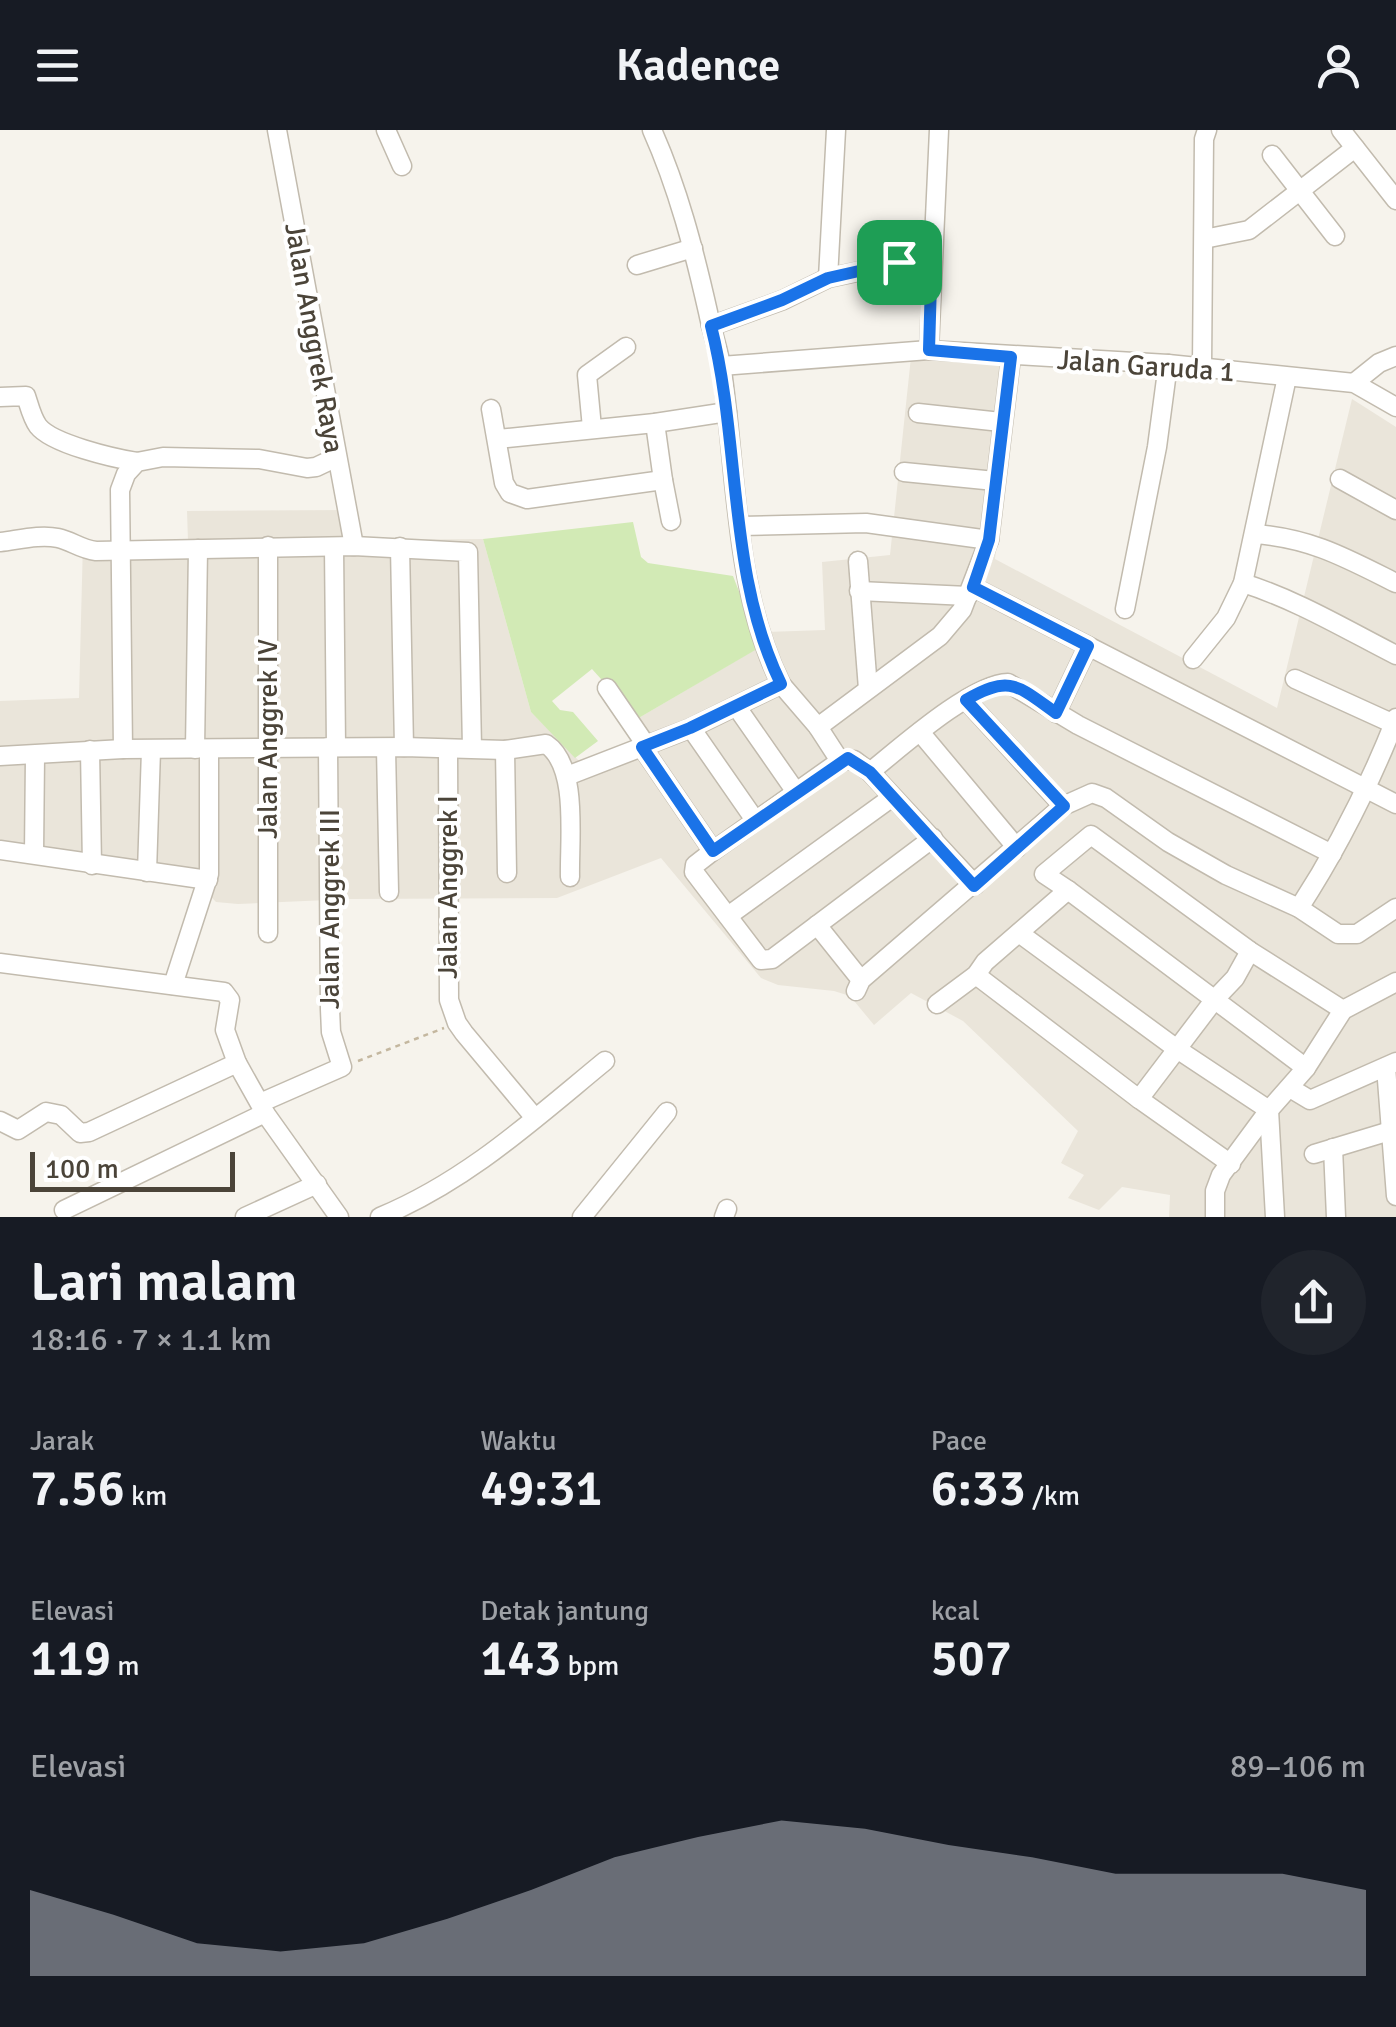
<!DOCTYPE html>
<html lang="id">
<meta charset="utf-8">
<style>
:root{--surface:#171b24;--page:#20242c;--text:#f1f3f6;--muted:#9ea1a6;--accent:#8c9099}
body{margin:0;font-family:Signika,sans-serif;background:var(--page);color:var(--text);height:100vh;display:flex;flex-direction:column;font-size:38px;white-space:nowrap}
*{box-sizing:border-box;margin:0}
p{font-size:32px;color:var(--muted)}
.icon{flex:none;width:55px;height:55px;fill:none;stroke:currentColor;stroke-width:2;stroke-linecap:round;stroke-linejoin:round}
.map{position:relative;height:1087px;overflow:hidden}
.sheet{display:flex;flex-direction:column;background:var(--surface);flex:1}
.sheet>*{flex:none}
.scale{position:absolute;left:30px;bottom:25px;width:205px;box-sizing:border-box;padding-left:10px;border:5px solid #4b4439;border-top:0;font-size:28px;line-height:35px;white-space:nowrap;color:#4b4439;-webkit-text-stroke:8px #fff;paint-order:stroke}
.pin{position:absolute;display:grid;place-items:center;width:85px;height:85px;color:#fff;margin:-42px;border-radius:20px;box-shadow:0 5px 15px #0006}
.round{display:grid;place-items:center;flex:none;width:105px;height:105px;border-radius:52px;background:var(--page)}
.headline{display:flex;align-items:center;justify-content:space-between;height:170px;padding:0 30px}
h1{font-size:55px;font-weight:600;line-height:75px}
.figures{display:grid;grid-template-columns:repeat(3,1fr);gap:15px;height:170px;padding:10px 30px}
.figures div{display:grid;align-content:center}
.figures b{font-size:50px;font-weight:600}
.figures small{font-size:28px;font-weight:400}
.figures p{font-size:28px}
.chart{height:280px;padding:20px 30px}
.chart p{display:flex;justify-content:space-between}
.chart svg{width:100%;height:180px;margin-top:10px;fill:var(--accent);opacity:.7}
header{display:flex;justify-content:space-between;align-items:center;height:130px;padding:0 30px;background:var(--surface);font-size:45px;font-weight:600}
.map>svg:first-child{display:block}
.residential{fill:#eae5da}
.green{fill:#d2eab5}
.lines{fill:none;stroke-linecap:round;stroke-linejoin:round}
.minor-casing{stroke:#c2bbae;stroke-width:21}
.path{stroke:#c4b79f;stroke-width:2.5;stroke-dasharray:5 5;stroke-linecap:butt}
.minor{stroke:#fff;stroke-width:18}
.route-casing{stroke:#fff;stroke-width:20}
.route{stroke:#1a73e8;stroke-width:12}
.labels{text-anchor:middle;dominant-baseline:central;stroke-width:8;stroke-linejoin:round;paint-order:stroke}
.street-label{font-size:28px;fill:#4b4439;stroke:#fff}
</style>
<header><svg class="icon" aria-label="menu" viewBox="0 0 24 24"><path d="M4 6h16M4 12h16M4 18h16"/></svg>Kadence<svg class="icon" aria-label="person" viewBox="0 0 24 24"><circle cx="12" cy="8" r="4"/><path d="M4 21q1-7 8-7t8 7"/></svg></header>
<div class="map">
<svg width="1396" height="1087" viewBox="0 0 1396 1087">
<rect width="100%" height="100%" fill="#f6f3ec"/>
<path class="residential" d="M 911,227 L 1018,235 L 995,429 L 1277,578 L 1352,269 L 1396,297 L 1396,1087 L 1169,1087 L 1170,1065 L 1122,1057 L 1099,1080 L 1068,1068 L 1084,1045 L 1061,1033 L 1078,1001 L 963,891 L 911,863 L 874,895 L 850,866 L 834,861 L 778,855 L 761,848 L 661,728 L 557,768 L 350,769 L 238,774 L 216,772 L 198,753 L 0,726 L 0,571 L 79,568 L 83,411 L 116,415 L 188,411 L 187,381 L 353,380 L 361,410 L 483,409 L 531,582 L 583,635 L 648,608 L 637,589 L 756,519 L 766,502 L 825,500 L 822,432 L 890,425 Z"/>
<path class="green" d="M 633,392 L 641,427 L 648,433 L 733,446 L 759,513 L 757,519 L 637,589 L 592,539 L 552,571 L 560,580 L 573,582 L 598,611 L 575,628 L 531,582 L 483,409 Z"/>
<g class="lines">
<g class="minor-casing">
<g id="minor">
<path d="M 277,0 L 354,416"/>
<path d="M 386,0 L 402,36"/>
<path d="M 652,0 C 678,58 694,120 708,182 C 712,202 719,221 722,241 C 737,345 734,460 781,554"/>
<path d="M 1341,0 L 1396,70"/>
<path d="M 1272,25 L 1335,106"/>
<path d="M 1204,109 L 1249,100 L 1355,18"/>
<path d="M 637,135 L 693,118"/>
<path d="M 828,148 L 836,0"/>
<path d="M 711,196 L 783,170 L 828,148 L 899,133 L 933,119"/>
<path d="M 929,220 L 939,0"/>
<path d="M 721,236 L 929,220 L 1168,234 L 1354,253 L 1396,277"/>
<path d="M 1202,237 L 1204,9 L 1207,0"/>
<path d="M 1354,253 L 1379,233 L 1396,226"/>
<path d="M 0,267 L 26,266 C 29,275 32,288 38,296 C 52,314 113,328 137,332"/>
<path d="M 491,279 L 504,353 L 510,363 L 527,369 L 663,350 L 655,293"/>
<path d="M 918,283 L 1001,292"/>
<path d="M 592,298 L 587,245 L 626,217"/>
<path d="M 498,309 L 655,293 L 727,282"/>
<path d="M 904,342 L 995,351"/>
<path d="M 1340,349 L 1396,380"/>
<path d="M 663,350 L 671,391"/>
<path d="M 741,396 L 866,393 L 989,410"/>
<path d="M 1254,404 C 1311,408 1346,428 1396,453"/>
<path d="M 0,412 C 18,410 40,404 58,408 C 72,411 80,419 96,421 L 354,416 L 468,422 L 472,618"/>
<path d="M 268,416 L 268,803"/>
<path d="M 334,417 L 336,617"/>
<path d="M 400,417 L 404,617"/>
<path d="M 858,431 L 868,559"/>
<path d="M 1243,453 C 1297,470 1345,499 1396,525"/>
<path d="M 973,457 L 1396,674"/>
<path d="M 859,461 L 968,466"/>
<path d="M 1125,479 L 1157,317 L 1168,234"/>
<path d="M 1193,529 L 1226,488 L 1243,453 L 1287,247"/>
<path d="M 1295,549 L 1396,595"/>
<path d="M 607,558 L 646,615"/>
<path d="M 966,570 L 1063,676"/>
<path d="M 736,576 L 796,662"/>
<path d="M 1056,583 L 1088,516"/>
<path d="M 818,597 L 940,506 L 962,480 L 989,410 L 1011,227"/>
<path d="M 691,598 L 755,690"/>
<path d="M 920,602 L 1017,718"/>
<path d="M 642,617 L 713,721 L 695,735 L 694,742 L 761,830 L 772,829 L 933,708"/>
<path d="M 123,619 L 120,360 L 126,344 L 137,332 L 163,327 L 259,329 L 307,338 L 316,337 L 335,328"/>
<path d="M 195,619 L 198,419"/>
<path d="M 386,619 L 389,762"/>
<path d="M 448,619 L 449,870 L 457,893 L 464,903 L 535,988"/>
<path d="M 90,620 L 92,735"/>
<path d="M 505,620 L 507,743"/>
<path d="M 0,626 L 123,619 L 404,617 L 505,620 L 546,614 C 579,636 569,710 570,747"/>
<path d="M 870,642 C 900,618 971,554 1008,553 L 1078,595 L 1332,724"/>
<path d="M 567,646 L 691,598 L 781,554 L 818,597 L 840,631 L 854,630 L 870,642 L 975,755"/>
<path d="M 0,720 L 208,750"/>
<path d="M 713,721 L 840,631"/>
<path d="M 34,724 L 35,626"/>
<path d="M 147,742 L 151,620"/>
<path d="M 1068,760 L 1306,938"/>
<path d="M 1299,778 C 1338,718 1370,654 1396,588"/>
<path d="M 728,786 L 891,668"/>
<path d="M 817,795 L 861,850"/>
<path d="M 1019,803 L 1177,919 L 1269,980 L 1275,1087"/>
<path d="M 0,833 L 224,862 L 230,870 L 225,900 L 237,933 L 265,983 L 339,1087"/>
<path d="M 976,845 L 1139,969 L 1231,1034"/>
<path d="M 173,855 L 209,744 L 209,619"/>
<path d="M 856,861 L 861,850 L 1063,676 L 1092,663 L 1106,668 L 1168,712 L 1226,745 L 1299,778 L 1338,804 L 1357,804 L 1396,778"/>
<path d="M 937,874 L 976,845 L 985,832 L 1068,760 L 1044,744 L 1091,705 L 1250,821 L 1343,880"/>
<path d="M 1386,937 L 1396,1066"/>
<path d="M 1290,958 L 1310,970 L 1396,932"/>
<path d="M 1139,969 L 1215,869 L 1235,848 L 1250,821"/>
<path d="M 260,973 L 342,937 L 331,902 L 330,879 L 328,617"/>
<path d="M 0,991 L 18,1000 L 46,982 L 61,985 L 80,1003 L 89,1002 L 237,933"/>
<path d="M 1333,1018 L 1336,1087"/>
<path d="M 1314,1024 L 1390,1001"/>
<path d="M 64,1080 L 265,983"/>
<path d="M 245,1087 L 317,1054"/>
<path d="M 380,1087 C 467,1051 533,990 605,931"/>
<path d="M 582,1087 L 667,982"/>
<path d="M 724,1087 L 727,1079"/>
<path d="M 1215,1087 L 1215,1061 L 1221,1045 L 1269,980 L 1306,938 L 1343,880 L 1396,852"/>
</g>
</g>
<path class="path" d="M 358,931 L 444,898"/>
<use href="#minor" class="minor"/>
</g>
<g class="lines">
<g class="route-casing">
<path id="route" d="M 932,119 L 929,220 L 1011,227 L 989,410 L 973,457 L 1088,516 L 1056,583 C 1018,556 1010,544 966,570 L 1064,676 L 974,756 L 870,642 L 848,628 L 713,721 L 642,617 L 690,598 L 781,554 C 727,444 741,313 711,196 L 782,170 L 828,148 L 899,132 Z"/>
</g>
<use href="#route" class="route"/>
</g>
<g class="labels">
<g class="street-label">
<text transform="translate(314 208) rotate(80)">Jalan Anggrek Raya</text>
<text transform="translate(1146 236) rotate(4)">Jalan Garuda 1</text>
<text transform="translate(268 609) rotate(-90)">Jalan Anggrek IV</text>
<text transform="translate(448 757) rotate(-90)">Jalan Anggrek I</text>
<text transform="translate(330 779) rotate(-90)">Jalan Anggrek III</text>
</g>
</g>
</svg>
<div class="scale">100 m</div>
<div class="pin" style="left:899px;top:132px;background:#1e9e55"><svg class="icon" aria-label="arrive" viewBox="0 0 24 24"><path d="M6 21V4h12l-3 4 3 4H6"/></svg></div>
</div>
<section class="sheet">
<div class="headline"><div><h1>Lari malam</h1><p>18:16 · 7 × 1.1 km</p></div><a class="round"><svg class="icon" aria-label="share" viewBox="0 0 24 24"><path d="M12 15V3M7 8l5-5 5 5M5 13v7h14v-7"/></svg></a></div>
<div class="figures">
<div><p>Jarak</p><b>7.56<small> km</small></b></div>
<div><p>Waktu</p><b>49:31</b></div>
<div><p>Pace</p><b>6:33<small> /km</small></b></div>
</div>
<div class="figures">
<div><p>Elevasi</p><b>119<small> m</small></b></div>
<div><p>Detak jantung</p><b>143<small> bpm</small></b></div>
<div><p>kcal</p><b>507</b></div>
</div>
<div class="chart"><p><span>Elevasi</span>89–106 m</p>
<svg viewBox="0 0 160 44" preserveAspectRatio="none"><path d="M0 44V23L10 29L20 36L30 38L40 36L50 30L60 23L70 15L80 10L90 6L100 8L110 12L120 15L130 19L140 19L150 19L160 23V44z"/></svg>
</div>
</section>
